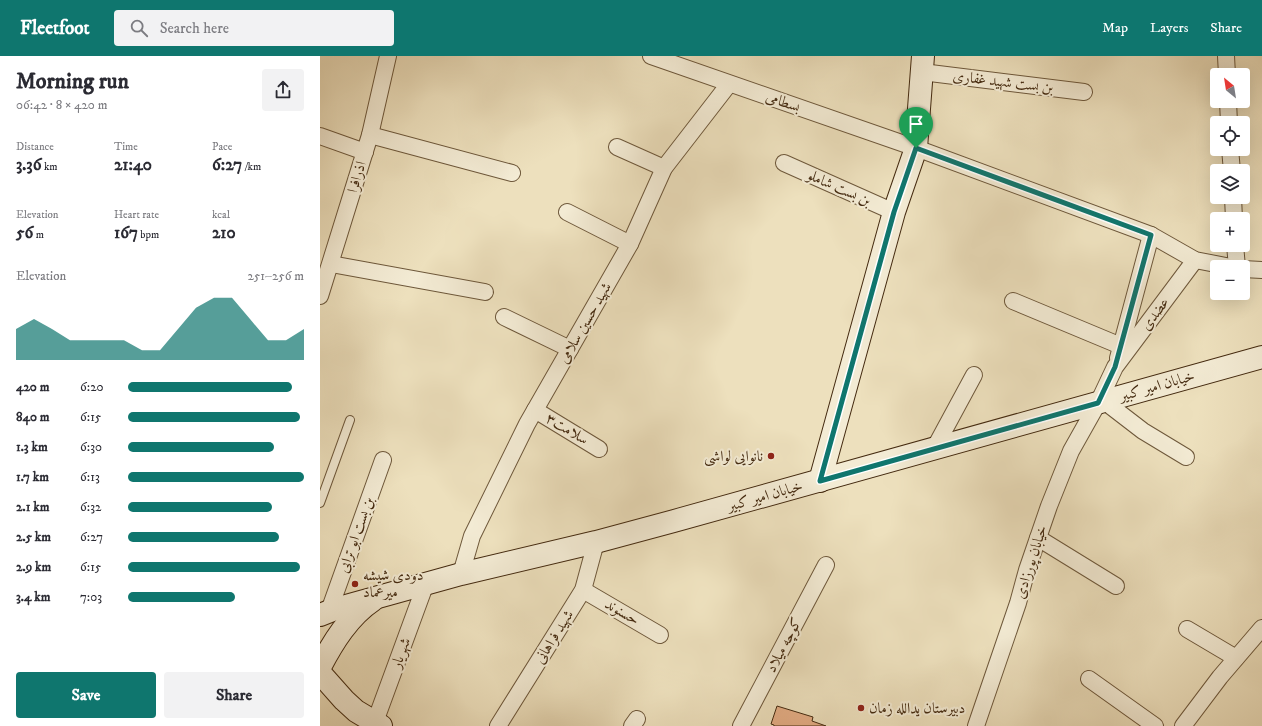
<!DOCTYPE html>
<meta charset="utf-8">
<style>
:root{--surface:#fff;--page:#f2f2f3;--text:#2b2b33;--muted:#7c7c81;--accent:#0f766e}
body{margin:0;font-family:"IM FELL DW Pica",Amiri,serif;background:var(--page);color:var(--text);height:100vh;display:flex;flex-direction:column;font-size:15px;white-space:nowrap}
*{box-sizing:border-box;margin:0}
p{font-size:13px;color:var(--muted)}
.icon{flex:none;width:22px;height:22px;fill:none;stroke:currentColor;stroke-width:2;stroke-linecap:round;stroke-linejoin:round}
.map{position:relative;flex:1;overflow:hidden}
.sheet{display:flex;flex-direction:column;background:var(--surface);width:320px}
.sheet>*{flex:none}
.needle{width:26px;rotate:330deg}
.tools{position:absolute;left:890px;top:12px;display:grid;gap:8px}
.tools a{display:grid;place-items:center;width:40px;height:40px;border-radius:4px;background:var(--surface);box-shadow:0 4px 16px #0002;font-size:20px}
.pin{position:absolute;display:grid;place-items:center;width:34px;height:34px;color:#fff;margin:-41px -17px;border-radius:50% 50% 50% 0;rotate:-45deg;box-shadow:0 0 4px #0007}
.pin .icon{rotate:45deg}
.round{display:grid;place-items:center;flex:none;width:42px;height:42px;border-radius:4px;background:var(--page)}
.summary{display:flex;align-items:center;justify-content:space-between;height:68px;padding:0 16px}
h1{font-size:22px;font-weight:800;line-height:30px}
.stats{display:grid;grid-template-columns:repeat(3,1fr);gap:6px;height:68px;padding:4px 16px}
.stats div{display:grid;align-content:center}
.stats b{font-size:17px;font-weight:800}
.stats small{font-size:11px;font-weight:400}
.stats p{font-size:11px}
.chart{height:112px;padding:8px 16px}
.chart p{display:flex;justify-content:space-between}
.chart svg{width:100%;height:72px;margin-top:4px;fill:var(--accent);opacity:.7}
.button{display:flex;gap:8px;margin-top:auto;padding:8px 16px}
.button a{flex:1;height:46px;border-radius:4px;background:var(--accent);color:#fff;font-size:16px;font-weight:800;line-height:46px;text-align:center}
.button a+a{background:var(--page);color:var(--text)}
ul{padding:0 16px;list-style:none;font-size:13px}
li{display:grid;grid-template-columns:64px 48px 1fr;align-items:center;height:30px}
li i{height:10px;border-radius:5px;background:var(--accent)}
header{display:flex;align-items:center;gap:24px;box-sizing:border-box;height:56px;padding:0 20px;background:var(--accent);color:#fff}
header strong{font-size:19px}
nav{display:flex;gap:22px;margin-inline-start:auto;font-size:14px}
.search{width:280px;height:36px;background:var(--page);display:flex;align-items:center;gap:10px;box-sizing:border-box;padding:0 14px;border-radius:4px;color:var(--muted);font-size:15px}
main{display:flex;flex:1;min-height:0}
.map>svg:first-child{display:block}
.building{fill:#e4ad85;stroke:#442a10}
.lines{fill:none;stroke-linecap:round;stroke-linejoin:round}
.lane-casing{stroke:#6e583b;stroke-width:10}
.street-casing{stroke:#6e583b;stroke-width:18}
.secondary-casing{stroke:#442a10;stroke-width:24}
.lane{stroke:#f3ebd4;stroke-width:8}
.street{stroke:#f3ebd4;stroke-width:16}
.secondary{stroke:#f3ebd4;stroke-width:22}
.route-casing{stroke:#fff;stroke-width:8}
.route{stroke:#0f766e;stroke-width:5}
.poi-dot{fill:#8f2418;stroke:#f3ebd4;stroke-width:1.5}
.labels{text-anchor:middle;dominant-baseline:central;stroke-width:4;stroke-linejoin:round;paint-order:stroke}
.street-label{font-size:15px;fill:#442a10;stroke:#f3ebd4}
.poi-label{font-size:15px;fill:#442a10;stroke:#f3ebd4;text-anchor:start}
</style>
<header>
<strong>Fleetfoot</strong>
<div class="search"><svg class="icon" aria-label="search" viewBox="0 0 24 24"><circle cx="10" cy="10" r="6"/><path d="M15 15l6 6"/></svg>Search here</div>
<nav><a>Map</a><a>Layers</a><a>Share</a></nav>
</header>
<main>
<section class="sheet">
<div class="summary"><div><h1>Morning run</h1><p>06:42 · 8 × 420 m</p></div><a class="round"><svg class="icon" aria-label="share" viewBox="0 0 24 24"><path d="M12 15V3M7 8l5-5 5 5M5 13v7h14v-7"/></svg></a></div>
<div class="stats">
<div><p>Distance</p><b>3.36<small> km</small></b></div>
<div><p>Time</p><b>21:40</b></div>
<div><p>Pace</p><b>6:27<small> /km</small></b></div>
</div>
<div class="stats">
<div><p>Elevation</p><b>56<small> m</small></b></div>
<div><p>Heart rate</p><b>167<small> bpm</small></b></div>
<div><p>kcal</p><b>210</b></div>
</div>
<div class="chart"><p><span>Elevation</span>251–256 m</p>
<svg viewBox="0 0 160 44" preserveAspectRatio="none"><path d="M0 44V25L10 19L20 25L30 32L40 32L50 32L60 32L70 38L80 38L90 25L100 12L110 6L120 6L130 19L140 32L150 32L160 25V44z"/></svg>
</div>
<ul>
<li><b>420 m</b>6:20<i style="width:93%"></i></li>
<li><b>840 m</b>6:15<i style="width:98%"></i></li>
<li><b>1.3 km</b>6:30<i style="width:83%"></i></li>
<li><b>1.7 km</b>6:13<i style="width:100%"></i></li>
<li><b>2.1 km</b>6:32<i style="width:82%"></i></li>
<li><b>2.5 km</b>6:27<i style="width:86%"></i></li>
<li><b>2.9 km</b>6:15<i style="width:98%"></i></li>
<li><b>3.4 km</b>7:03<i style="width:61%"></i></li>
</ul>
<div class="button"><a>Save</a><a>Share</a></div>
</section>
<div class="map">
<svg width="942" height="670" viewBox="0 0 942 670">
<rect width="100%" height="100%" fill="#ede0bd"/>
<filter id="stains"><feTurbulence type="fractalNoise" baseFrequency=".005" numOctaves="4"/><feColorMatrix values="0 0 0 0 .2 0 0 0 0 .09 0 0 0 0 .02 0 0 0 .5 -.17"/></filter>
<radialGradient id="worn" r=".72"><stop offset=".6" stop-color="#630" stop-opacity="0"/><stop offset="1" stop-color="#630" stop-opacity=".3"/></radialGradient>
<path class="building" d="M 457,650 L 493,661 L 492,665 L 506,670 L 454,670 L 454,669 L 451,668 Z"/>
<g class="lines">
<g class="lane-casing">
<path id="lane" d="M 0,447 L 30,364"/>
</g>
<g class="street-casing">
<g id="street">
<path d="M 331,0 L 596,92 L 831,179 L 875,204 L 911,211"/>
<path d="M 906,0 L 907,19"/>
<path d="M 602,16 L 764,36"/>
<path d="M 908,45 L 909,67"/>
<path d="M 50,79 L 192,117"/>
<path d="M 0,80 L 45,96"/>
<path d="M 297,91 L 344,112"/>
<path d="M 910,93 L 912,115"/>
<path d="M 464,107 L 574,156"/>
<path d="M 913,141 L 914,163"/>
<path d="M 247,156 L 310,188"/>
<path d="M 915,189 L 917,211"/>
<path d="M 11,208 L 165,236"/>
<path d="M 923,213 L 942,214"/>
<path d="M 0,240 L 50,79 L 68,0"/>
<path d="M 693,245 L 801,290"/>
<path d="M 184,261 L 250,293"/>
<path d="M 798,302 L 831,179"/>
<path d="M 784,345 L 823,375 L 866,401"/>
<path d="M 215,354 L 279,393"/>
<path d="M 614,393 L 654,319"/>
<path d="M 718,482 L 796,530"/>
<path d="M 141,518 L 152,480 L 207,368 L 310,188 L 344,112 L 409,28"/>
<path d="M 263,534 L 340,579"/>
<path d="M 9,555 L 63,404"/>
<path d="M 867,573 L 916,602"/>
<path d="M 769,623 L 835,670"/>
<path d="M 55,666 L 106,527"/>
<path d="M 178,670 L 263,534 L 276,486"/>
<path d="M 312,670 L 317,663"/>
<path d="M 421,670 L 506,509"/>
<path d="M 656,670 L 698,547 L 707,514 L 729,450 L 751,395 L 778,347 L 795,311 L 875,204"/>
<path d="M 863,670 L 900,621 L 942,572"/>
</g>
</g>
<g class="secondary-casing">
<g id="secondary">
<path d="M 500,425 L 574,156 L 596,92 L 603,0"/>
<path d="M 0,559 L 15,553 L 141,518 L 276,486 L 354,465 L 942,301"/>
<path d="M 0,611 C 13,586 29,560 53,544"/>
<path d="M 0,617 L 24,644 L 36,655 L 61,670"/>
</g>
</g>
<use href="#lane" class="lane"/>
<use href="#street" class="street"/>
<use href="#secondary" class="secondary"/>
</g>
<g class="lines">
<g class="route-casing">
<path id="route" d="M 596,92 L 831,179 L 795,311 L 778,347 L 500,425 L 574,156 Z"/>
</g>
<use href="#route" class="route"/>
</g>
<g class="poi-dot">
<circle cx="451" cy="400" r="4"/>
<circle cx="35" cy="528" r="4"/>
<circle cx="541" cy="652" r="4"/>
</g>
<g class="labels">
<g class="street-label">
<text transform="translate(683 26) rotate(7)">بن بست شهید غفاری</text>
<text transform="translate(463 46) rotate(19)">بسطامی</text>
<text transform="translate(37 121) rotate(-73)">اذرافرا</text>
<text transform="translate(519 132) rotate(24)">بن بست شاملو</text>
<text transform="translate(835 258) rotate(-53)">عضدی</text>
<text transform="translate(265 267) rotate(-60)">شهید حسین سلامی</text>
<text transform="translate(837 330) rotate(-16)">خیابان امیر کبیر</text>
<text transform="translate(247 373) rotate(31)">سلامت۳</text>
<text transform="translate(445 440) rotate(-16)">خیابان امیر کبیر</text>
<text transform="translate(36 479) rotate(-70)">بن بست ابو ترابی</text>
<text transform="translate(711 506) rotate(-72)">خیابان پورزادی</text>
<text transform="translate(302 556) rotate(30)">حسنوند</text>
<text transform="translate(234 581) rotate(-58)">شهید فراهانی</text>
<text transform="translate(464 589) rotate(-62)">کوچه میلاد</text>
<text transform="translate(81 597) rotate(-70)">شهریار</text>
</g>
<g class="poi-label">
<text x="443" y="400" text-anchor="end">نانوایی لواشی</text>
<text x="43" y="519">دودی شیشه<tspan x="43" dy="17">میرعماد</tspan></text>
<text x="549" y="652">دبیرستان یدالله زمان</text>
</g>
</g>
<rect width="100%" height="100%" filter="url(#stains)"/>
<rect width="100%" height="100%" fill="url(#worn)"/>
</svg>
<div class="tools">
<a><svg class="needle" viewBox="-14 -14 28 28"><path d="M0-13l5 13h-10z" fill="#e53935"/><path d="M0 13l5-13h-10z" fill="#7c7c81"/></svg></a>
<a><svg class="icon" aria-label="locate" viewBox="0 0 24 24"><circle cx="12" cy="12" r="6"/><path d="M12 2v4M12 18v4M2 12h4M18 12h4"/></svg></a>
<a><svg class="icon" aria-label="layers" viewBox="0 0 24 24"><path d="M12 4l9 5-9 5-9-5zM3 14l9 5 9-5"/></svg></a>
<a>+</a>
<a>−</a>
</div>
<div class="pin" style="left:596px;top:92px;background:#1e9e55"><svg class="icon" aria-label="arrive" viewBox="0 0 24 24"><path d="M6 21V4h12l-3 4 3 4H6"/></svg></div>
</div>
</main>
